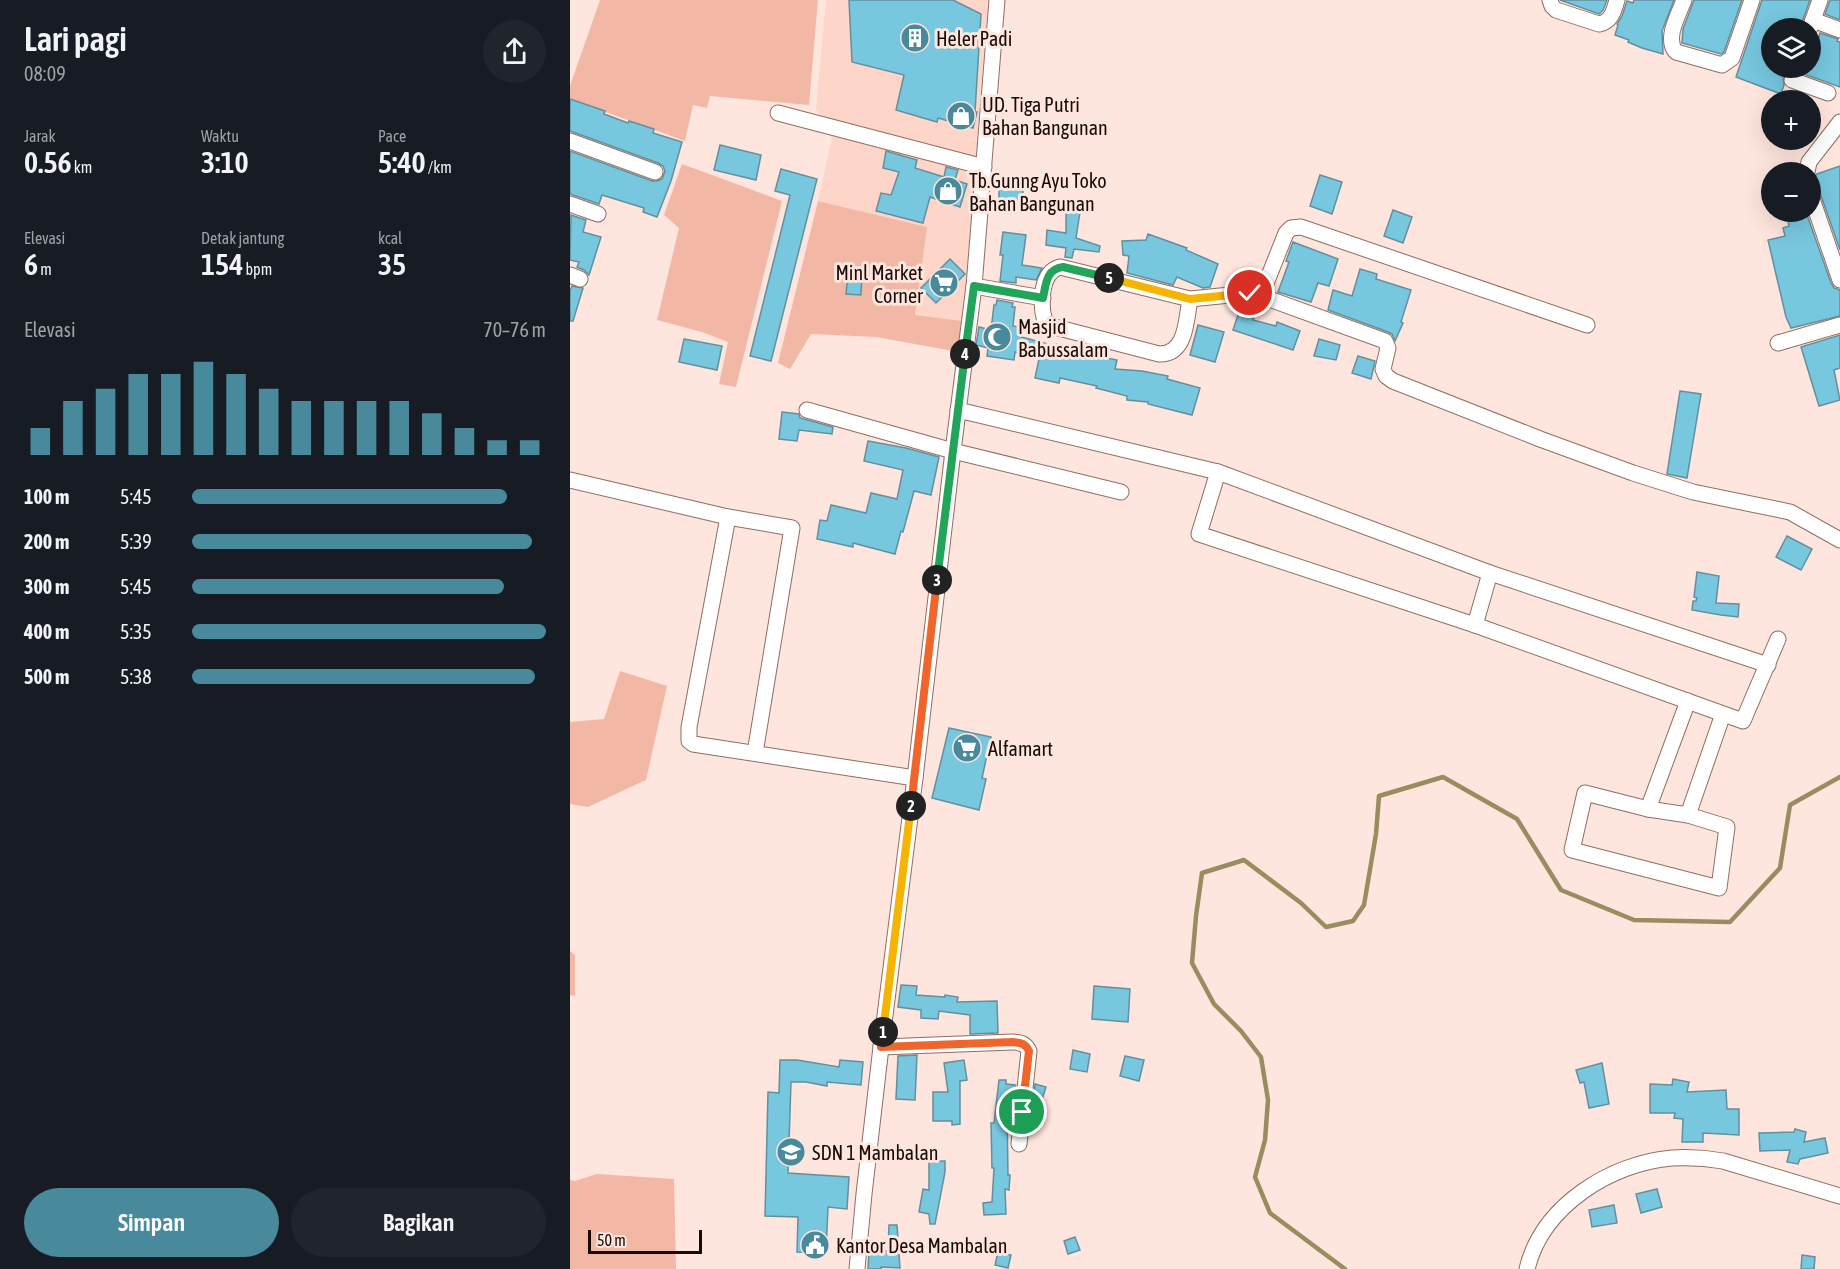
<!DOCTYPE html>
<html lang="id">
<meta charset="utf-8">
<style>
:root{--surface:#171b24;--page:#20242c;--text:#f1f3f6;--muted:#9ea1a6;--accent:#48899b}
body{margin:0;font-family:"Asap Condensed",sans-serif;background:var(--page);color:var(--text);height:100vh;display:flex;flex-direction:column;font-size:22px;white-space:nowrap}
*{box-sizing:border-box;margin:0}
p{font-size:20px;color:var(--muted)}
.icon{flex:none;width:33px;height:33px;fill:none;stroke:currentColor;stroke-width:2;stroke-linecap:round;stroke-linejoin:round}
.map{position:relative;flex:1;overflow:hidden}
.details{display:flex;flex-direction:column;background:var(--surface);width:570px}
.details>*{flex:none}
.fabs{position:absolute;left:1191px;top:18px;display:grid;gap:12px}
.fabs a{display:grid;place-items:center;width:60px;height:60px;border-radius:50%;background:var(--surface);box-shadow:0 6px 24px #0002;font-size:30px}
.scale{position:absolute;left:18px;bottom:15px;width:114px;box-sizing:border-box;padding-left:6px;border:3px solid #180b07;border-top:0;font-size:16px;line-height:21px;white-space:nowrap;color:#180b07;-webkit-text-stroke:4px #fee5dd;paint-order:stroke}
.pin{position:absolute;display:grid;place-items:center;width:51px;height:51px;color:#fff;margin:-26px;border:3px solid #fff;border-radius:50%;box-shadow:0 2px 6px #0007}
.km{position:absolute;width:30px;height:30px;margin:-15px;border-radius:50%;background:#222;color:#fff;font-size:16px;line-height:30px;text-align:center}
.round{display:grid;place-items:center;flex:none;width:63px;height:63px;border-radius:32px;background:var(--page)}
.overview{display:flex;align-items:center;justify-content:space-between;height:102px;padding:0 24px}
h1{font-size:33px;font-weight:600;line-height:45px}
.metrics{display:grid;grid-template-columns:repeat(3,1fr);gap:9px;height:102px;padding:6px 24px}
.metrics div{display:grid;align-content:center}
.metrics b{font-size:30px;font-weight:600}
.metrics small{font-size:16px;font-weight:400}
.metrics p{font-size:16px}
.chart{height:168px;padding:12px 24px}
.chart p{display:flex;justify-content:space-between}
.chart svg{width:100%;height:108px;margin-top:6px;stroke:var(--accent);stroke-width:6}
.button{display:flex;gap:12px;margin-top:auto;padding:12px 24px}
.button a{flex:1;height:69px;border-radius:36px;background:var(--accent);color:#fff;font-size:24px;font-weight:600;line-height:69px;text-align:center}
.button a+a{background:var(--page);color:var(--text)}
ul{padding:0 24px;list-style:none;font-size:20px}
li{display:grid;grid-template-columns:96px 72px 1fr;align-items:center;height:45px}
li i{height:15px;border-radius:8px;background:var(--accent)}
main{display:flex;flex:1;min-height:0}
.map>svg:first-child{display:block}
.built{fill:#fdd5c9}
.green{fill:#f3b8a5}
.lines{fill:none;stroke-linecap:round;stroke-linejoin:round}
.stream{stroke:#998c5e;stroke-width:4.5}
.building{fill:#77c7df;stroke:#648f9c;stroke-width:1.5}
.minor-casing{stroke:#916d61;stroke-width:17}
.minor{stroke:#fff;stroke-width:15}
.split-1-casing{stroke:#fff;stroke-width:12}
.split-2-casing{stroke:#fff;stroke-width:12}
.split-3-casing{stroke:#fff;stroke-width:12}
.split-4-casing{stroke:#fff;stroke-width:12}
.split-5-casing{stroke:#fff;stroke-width:12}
.split-6-casing{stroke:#fff;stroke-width:12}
.split-1{stroke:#f0652b;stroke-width:8}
.split-2{stroke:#f5b400;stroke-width:8}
.split-3{stroke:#f0652b;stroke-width:8}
.split-4{stroke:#22a559;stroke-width:8}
.split-5{stroke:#22a559;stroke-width:8}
.split-6{stroke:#f5b400;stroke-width:8}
.labels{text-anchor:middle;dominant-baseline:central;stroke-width:6;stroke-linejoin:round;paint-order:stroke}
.poi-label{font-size:20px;fill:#180b07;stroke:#fee5dd;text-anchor:start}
</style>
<main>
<section class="details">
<div class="overview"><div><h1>Lari pagi</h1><p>08:09</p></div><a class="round"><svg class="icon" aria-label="share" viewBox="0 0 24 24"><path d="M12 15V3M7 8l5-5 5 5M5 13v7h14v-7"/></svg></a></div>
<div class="metrics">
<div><p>Jarak</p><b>0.56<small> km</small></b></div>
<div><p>Waktu</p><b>3:10</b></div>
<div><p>Pace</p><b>5:40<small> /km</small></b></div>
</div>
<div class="metrics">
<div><p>Elevasi</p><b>6<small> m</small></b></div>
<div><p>Detak jantung</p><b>154<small> bpm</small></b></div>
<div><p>kcal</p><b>35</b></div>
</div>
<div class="chart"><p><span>Elevasi</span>70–76 m</p>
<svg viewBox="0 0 160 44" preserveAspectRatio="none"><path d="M5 44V33M15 44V22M25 44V17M35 44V11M45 44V11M55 44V6M65 44V11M75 44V17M85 44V22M95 44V22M105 44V22M115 44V22M125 44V27M135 44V33M145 44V38M155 44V38"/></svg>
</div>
<ul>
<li><b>100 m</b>5:45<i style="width:89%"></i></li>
<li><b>200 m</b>5:39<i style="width:96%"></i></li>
<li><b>300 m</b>5:45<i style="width:88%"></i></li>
<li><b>400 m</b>5:35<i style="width:100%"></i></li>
<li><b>500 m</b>5:38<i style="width:97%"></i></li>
</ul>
<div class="button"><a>Simpan</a><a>Bagikan</a></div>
</section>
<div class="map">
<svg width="1270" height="1269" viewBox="0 0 1270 1269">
<rect width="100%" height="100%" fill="#fee5dd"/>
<path class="built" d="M 256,0 L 418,0 L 393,321 L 345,315 L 356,227 L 248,201 L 262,138 L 246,109 Z"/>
<g class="green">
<path d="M 30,0 L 248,0 L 239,105 L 140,96 L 137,108 L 123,105 L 115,141 L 0,99 L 0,86 Z"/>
<path d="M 112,164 L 212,201 L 166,387 L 149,384 L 158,342 L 132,332 L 87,320 L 109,228 L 94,215 Z"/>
<path d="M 248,201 L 357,227 L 345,315 L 393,321 L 389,352 L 306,337 L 241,334 L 220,369 L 208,363 Z"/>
<path d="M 50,671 L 97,686 L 76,780 L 18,807 L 0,804 L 0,722 L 34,719 Z"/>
<path d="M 0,951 L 5,955 L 5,996 L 0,995 Z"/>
<path d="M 27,1174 L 104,1179 L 106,1269 L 0,1269 L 0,1180 L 5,1181 Z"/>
</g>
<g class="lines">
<path class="stream" d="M 775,1269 L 700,1213 L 685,1177 L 695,1140 L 698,1100 L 691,1057 L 671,1031 L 644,1004 L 622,963 L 626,916 L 632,873 L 674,860 L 731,903 L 756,927 L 783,921 L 794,905 L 806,834 L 809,796 L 873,777 L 947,819 L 991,890 L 1064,920 L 1160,922 L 1210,868 L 1220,805 L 1270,777"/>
</g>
<g class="building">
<path d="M 279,0 L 383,0 L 411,14 L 405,112 L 407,112 L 403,128 L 368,118 L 367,122 L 326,110 L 334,75 L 282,62 Z"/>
<path d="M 990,0 L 1037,0 L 1033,10 L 1029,14 Z"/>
<path d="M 1064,0 L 1104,0 L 1092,31 L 1093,54 L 1072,48 L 1058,42 L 1059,40 L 1045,35 L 1048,25 L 1047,24 L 1052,16 L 1057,1 L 1063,3 Z"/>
<path d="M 1124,0 L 1172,0 L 1154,52 L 1151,54 L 1112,43 L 1113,29 Z"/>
<path d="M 1192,0 L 1240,0 L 1230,28 L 1202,28 L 1202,68 L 1216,68 L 1213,77 L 1214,85 L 1211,94 L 1166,77 Z"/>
<path d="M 1260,0 L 1270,0 L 1270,20 L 1255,14 Z"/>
<path d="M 1250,33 L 1268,39 L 1267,41 L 1270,42 L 1270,87 L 1234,74 L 1236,68 L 1240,68 Z"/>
<path d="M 0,99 L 35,111 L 34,114 L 58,123 L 59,121 L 84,129 L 83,133 L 112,142 L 101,181 L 87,217 L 73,212 L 74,208 L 32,195 L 29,204 L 0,194 L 0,151 L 82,181 L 87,181 L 92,179 L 95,171 L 93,166 L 88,163 L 0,131 Z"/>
<path d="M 150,145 L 191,155 L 186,180 L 144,170 Z"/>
<path d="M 316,151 L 347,160 L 345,168 L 374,177 L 376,167 L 388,170 L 385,180 L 397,184 L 390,207 L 360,197 L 353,223 L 306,211 L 311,193 L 321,195 L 329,172 L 313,168 Z"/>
<path d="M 1270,166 L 1270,250 L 1249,190 L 1246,185 L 1240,183 L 1240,181 L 1247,174 Z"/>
<path d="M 211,169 L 247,179 L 201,361 L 180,356 L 220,195 L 205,191 Z"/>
<path d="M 750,175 L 772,182 L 762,214 L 740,206 Z"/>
<path d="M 453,179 L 453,206 L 429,206 L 429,180 Z"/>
<path d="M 496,210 L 510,212 L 506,238 L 530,246 L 529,252 L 504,249 L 502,258 L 495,257 L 496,248 L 476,245 L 477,230 L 496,233 Z"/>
<path d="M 823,210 L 842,217 L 833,243 L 814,236 Z"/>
<path d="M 1216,212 L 1236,212 L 1261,283 L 1264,288 L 1270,290 L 1270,316 L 1221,328 L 1216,317 L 1198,240 L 1215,236 L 1213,228 L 1219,226 Z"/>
<path d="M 1,215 L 16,220 L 13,232 L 31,237 L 19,275 L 14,270 L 7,267 L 9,262 L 0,260 Z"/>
<path d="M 433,232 L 456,235 L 452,265 L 472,268 L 466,280 L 446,277 L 446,283 L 430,281 L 433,255 L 430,255 Z"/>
<path d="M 578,234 L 617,248 L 616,250 L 648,264 L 640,287 L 633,288 L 607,277 L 603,285 L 557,273 L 559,256 L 553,255 L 552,241 L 576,240 Z"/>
<path d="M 723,242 L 768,259 L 759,286 L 748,283 L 741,302 L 708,292 L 719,262 L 716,261 Z"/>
<path d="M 380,259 L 395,274 L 366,303 L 351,288 Z"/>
<path d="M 790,269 L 807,274 L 806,279 L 841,290 L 831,322 L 833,323 L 825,341 L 822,334 L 818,332 L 758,310 L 763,290 L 782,296 Z"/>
<path d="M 278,272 L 292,273 L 291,295 L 276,294 Z"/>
<path d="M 2,286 L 13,288 L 3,321 L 0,321 L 0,291 Z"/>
<path d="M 427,300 L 443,303 L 442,307 L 445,307 L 443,326 L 449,327 L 448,336 L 485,346 L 485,344 L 512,350 L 511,353 L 547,360 L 545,369 L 572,371 L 598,376 L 597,379 L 630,388 L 622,415 L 578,404 L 578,402 L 557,400 L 557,396 L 526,388 L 527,386 L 490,378 L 489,383 L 465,378 L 469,359 L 445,352 L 444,360 L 417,356 L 418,348 L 406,345 L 409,327 L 421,330 L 424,305 L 426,305 Z"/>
<path d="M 669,312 L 684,317 L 683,320 L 706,326 L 707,322 L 730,331 L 723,350 L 663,330 Z"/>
<path d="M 628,325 L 654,332 L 645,362 L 620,355 Z"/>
<path d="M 1270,335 L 1270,368 L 1264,370 L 1270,400 L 1249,406 L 1231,347 Z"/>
<path d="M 114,339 L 152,346 L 147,370 L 109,362 Z"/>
<path d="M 749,339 L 770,345 L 766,360 L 744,356 Z"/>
<path d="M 788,356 L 805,361 L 801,379 L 782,373 Z"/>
<path d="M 1110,391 L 1131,394 L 1117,478 L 1097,474 Z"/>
<path d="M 212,412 L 229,414 L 230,418 L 263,427 L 262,434 L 229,430 L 227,441 L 209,439 Z"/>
<path d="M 298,441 L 336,448 L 369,457 L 361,495 L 344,491 L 333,532 L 331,531 L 325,554 L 283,543 L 283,547 L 247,539 L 250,520 L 257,521 L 261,505 L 296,513 L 301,493 L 327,499 L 333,470 L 294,461 Z"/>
<path d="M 1217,536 L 1242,549 L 1231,570 L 1206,557 Z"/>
<path d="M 1127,572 L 1149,576 L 1146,603 L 1169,604 L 1168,617 L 1151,615 L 1122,610 L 1123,601 L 1126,601 L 1127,598 L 1124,597 Z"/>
<path d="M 379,728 L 421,737 L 412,778 L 416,779 L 409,810 L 362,798 Z"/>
<path d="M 331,985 L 347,986 L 346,995 L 375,997 L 375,995 L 388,997 L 387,1002 L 427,1001 L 428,1033 L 400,1034 L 400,1015 L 369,1011 L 368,1019 L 351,1018 L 351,1010 L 328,1007 Z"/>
<path d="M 524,986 L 560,989 L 558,1022 L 522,1019 Z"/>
<path d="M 503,1050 L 520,1054 L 517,1072 L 500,1069 Z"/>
<path d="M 347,1055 L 345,1100 L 326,1099 L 328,1056 Z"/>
<path d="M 555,1056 L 574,1060 L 569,1081 L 550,1076 Z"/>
<path d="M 210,1060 L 227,1060 L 269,1067 L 270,1060 L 293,1062 L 291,1085 L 257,1082 L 257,1086 L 236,1082 L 221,1082 L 218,1173 L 279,1177 L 277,1209 L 258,1207 L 256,1253 L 227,1252 L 228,1217 L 195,1216 L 198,1092 L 209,1093 Z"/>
<path d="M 394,1060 L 397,1080 L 390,1081 L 390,1124 L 382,1125 L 382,1121 L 363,1121 L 363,1092 L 378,1092 L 374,1063 Z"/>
<path d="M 1032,1063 L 1039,1104 L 1019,1108 L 1014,1082 L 1010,1083 L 1006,1070 Z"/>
<path d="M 1103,1079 L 1119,1082 L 1117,1092 L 1156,1090 L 1157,1109 L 1169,1109 L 1169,1135 L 1133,1133 L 1133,1142 L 1112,1142 L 1113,1119 L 1104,1118 L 1105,1113 L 1080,1113 L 1080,1084 L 1102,1085 Z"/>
<path d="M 429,1080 L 436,1080 L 436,1084 L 445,1085 L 443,1110 L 437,1109 L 438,1175 L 440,1175 L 439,1190 L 435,1189 L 436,1214 L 414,1215 L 413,1203 L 422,1202 L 424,1168 L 422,1168 L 421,1123 L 424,1123 Z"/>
<path d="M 465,1084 L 476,1087 L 470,1106 L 463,1104 Z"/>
<path d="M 1225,1129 L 1236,1132 L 1234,1142 L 1255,1138 L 1258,1153 L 1230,1159 L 1228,1164 L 1217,1162 L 1220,1150 L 1190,1151 L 1189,1133 L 1224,1132 Z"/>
<path d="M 359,1161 L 375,1161 L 375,1172 L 365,1224 L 360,1224 L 359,1214 L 349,1212 L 353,1189 L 359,1190 Z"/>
<path d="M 1087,1189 L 1092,1207 L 1071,1213 L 1066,1194 Z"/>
<path d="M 1044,1205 L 1047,1223 L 1022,1227 L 1019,1210 Z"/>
<path d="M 319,1225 L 327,1225 L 330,1268 L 311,1267 L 311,1269 L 298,1269 L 299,1251 L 318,1251 Z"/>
<path d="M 505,1237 L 510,1250 L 498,1254 L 494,1241 Z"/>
<path d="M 428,1252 L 441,1255 L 438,1268 L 425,1265 Z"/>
<path d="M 1232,1255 L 1245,1257 L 1244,1269 L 1231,1269 Z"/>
</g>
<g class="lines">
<g class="minor-casing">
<g id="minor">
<path d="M 980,0 L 982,6 L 986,10 L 1029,24 C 1041,22 1044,11 1047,0"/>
<path d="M 1114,0 C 1109,14 1094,39 1106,52 L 1152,65 L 1162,58 L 1182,0"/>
<path d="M 1243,20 L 1270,30"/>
<path d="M 1240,28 L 1250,0"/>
<path d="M 1226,68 L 1222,80 L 1258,93"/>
<path d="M 208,113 L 414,167"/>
<path d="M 0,141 L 85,172"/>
<path d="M 1237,172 L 1239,162 L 1270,122"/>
<path d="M 1240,193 L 1270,280"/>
<path d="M 0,204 L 28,214"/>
<path d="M 0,275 L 10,279"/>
<path d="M 404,286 L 473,298"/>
<path d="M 691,296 L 716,233 L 721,228 L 731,227 L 1017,325"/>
<path d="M 620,299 C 616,319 617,355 589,354 L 485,327 L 475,322 C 470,305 470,272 490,267 L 620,299 L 680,293 L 691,296 L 815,341 L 818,348 L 813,369 L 816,376 L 823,381 L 970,439 L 1063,473 L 1123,492 L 1220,512 L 1270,540"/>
<path d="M 1208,343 L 1270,325"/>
<path d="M 237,410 L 383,451 L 551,492"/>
<path d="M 388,410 L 648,472 L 920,573 L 1198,665"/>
<path d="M 648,472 L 629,534 L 905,625 L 1173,721 L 1208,639"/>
<path d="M 0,480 L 158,517 L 222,528 L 185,753"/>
<path d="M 158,517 L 119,727 L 119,741 L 123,744 L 345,778"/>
<path d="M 905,625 L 920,573"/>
<path d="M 1015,793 L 1078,809 L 1118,815 L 1157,827 L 1149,888 L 1002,850 Z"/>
<path d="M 1078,809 L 1118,701"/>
<path d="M 1118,815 L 1153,714"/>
<path d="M 311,1047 L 443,1042 C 451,1043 455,1043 459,1051 L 449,1144"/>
<path d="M 287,1269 L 294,1194 L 311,1047 L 345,778 L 383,451 L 404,286 L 427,0"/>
<path d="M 957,1269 C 972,1206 1041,1163 1102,1158 C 1119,1157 1136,1158 1153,1161 L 1270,1196"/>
</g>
</g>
<use href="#minor" class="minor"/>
</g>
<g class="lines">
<g class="split-1-casing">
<path id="split-1" d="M 313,1032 L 311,1047 L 443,1042 C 451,1043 455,1043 459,1051 L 452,1112"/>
</g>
<g class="split-2-casing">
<path id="split-2" d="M 313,1032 L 341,806"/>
</g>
<g class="split-3-casing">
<path id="split-3" d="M 341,806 L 367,580"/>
</g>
<g class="split-4-casing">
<path id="split-4" d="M 367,580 L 395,354"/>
</g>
<g class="split-5-casing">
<path id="split-5" d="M 395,354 L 404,286 L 473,298 C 476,284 476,269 493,267 L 539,278"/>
</g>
<g class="split-6-casing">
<path id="split-6" d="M 539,278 L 620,299 L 680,293"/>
</g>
<use href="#split-1" class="split-1"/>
<use href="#split-2" class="split-2"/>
<use href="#split-3" class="split-3"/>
<use href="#split-4" class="split-4"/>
<use href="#split-5" class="split-5"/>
<use href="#split-6" class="split-6"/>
</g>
<defs>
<g id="building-disc" transform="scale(1.5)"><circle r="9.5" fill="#48899b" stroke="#fee5dd"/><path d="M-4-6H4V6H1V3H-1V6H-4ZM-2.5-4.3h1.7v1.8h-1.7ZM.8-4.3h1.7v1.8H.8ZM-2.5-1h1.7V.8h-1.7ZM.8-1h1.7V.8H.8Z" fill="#fff"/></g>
<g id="shop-disc" transform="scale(1.5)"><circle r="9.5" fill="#48899b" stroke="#fee5dd"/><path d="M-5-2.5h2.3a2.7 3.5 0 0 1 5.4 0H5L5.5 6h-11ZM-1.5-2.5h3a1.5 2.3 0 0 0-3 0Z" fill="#fff"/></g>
<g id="supermarket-disc" transform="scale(1.5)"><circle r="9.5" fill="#48899b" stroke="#fee5dd"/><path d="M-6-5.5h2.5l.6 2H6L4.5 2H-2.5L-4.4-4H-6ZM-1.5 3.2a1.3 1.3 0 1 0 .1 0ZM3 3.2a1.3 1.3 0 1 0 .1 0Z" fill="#fff"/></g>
<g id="mosque-disc" transform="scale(1.5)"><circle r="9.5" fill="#48899b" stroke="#fee5dd"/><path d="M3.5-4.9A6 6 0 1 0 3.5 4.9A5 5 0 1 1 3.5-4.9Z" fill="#fff"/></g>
<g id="school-disc" transform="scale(1.5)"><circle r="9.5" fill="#48899b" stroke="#fee5dd"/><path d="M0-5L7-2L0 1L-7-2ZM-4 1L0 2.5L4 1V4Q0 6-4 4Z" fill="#fff"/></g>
<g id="civic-disc" transform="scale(1.5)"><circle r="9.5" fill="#48899b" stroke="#fee5dd"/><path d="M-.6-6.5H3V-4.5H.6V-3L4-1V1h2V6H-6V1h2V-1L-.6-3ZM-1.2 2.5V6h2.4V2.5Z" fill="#fff"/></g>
</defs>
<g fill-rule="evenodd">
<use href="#building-disc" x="345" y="38"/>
<use href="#shop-disc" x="391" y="116"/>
<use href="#shop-disc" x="378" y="191"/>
<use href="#supermarket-disc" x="374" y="283"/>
<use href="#mosque-disc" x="427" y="337"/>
<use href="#supermarket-disc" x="397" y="748"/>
<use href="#school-disc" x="221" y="1152"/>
<use href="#civic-disc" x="245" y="1245"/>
</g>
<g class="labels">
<g class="poi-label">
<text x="366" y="38">Heler Padi</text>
<text x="412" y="104">UD. Tiga Putri<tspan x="412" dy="23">Bahan Bangunan</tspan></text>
<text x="399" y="180">Tb.Gunng Ayu Toko<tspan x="399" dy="23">Bahan Bangunan</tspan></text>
<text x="353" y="272" text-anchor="end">Minl Market<tspan x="353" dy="23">Corner</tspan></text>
<text x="448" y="326">Masjid<tspan x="448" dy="23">Babussalam</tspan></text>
<text x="418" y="748">Alfamart</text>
<text x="242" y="1152">SDN 1 Mambalan</text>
<text x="266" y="1245">Kantor Desa Mambalan</text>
</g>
</g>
</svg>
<div class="fabs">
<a><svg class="icon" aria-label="layers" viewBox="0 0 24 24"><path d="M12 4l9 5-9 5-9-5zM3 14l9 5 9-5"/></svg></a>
<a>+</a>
<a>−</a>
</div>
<div class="scale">50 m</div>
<div class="pin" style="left:452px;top:1112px;background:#1e9e55"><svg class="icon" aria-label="arrive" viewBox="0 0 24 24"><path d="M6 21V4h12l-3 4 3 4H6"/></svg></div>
<div class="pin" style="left:680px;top:293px;background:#d93025"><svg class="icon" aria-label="check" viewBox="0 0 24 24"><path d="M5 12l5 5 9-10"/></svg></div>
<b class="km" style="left:313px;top:1032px">1</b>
<b class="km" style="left:341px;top:806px">2</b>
<b class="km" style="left:367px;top:580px">3</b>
<b class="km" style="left:395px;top:354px">4</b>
<b class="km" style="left:539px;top:278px">5</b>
</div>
</main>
